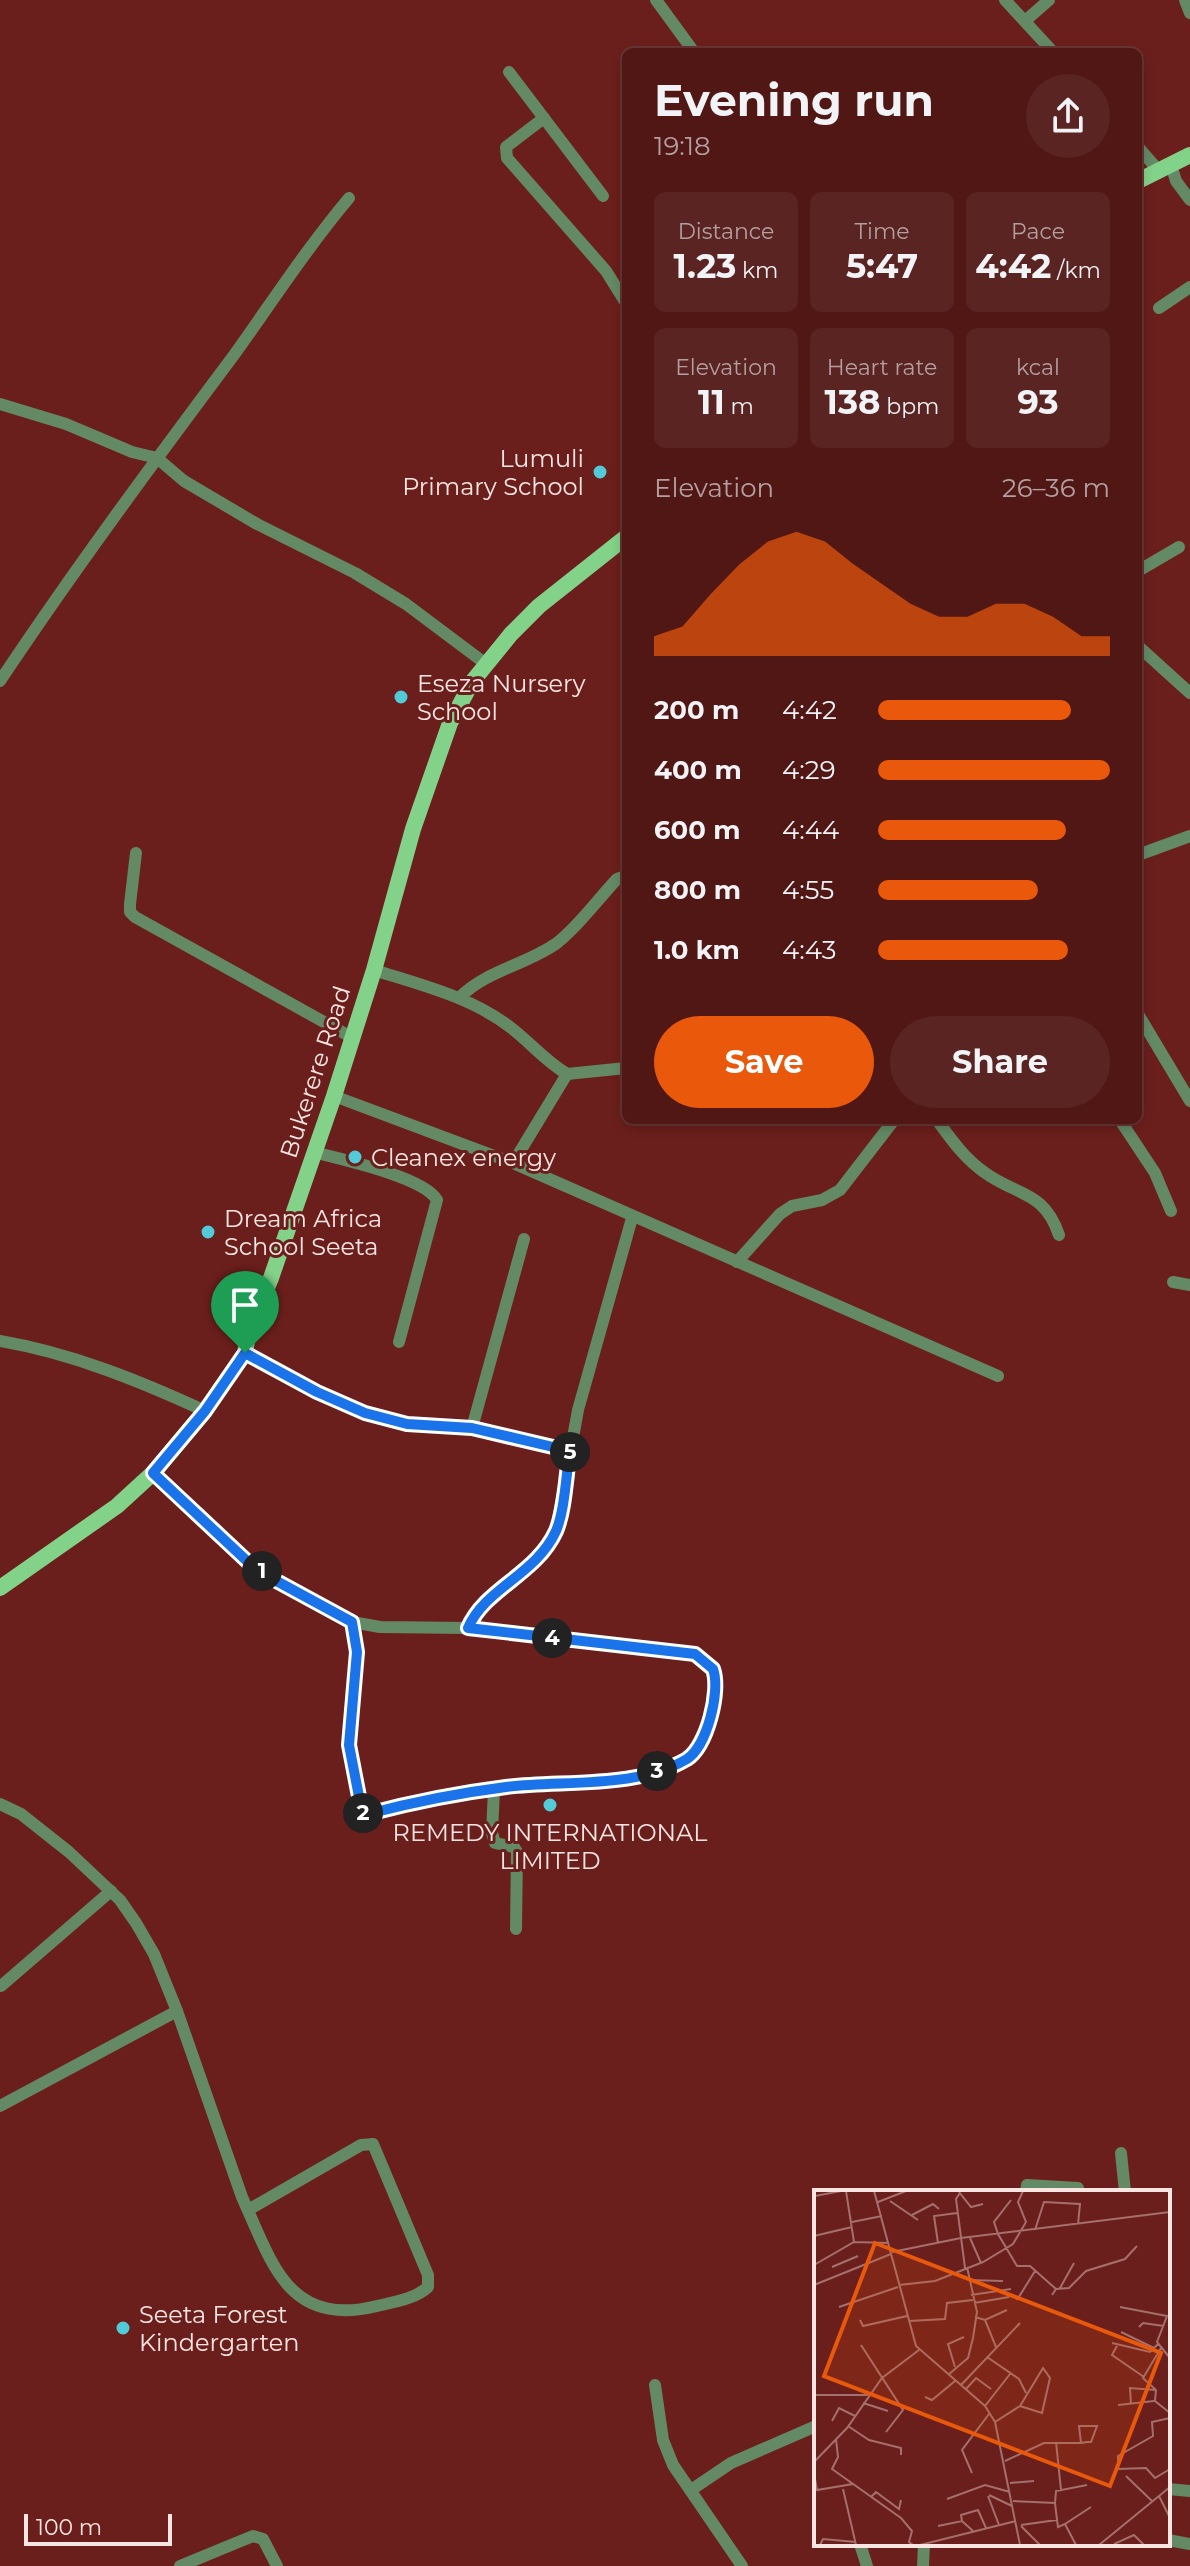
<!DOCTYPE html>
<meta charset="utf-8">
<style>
:root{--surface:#501715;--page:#5a2422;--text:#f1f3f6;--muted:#b49fa0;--line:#673634;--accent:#ea580c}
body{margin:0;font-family:Montserrat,sans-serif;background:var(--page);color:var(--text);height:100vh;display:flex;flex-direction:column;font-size:30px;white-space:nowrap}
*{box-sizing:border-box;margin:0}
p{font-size:26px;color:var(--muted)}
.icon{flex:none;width:44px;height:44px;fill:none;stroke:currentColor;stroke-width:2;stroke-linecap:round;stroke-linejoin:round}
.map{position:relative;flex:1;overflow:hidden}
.panel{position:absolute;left:622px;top:48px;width:520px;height:1076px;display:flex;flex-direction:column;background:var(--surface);border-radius:12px;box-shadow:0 4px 12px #0003,0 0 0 2px var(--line)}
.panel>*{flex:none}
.scale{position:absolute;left:24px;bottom:20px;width:148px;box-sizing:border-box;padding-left:8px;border:4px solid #f9e6e3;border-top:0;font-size:22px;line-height:28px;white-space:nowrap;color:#f9e6e3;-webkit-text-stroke:6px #6b1f1c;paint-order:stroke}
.pin{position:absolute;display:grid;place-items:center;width:68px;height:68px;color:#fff;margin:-82px -34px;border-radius:50% 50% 50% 0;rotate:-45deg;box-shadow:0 0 8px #0007}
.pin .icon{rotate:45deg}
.km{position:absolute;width:40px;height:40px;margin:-20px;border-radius:50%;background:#222;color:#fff;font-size:22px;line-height:40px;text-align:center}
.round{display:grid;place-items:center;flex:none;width:84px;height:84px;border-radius:42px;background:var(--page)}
.overview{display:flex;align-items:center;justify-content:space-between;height:136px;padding:0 32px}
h1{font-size:44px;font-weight:700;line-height:60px}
.metrics{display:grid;grid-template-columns:repeat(3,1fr);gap:12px;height:136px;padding:8px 32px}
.metrics div{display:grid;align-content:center;border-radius:12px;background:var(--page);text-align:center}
.metrics b{font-size:34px;font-weight:700}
.metrics small{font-size:22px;font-weight:400}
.metrics p{font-size:22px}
.chart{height:224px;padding:16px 32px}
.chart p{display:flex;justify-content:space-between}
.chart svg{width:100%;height:144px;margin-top:8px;fill:var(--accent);opacity:.7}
.primary-button{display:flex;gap:16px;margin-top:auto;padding:16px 32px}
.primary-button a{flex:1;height:92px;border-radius:48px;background:var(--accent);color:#fff;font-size:32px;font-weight:700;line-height:92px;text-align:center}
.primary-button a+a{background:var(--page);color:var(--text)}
ul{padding:0 32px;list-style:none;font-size:26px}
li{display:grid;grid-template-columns:128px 96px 1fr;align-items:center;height:60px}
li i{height:20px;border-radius:10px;background:var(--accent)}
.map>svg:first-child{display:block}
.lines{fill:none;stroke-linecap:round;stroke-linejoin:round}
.minor{stroke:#638965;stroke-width:12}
.major{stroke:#83d289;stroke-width:16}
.route-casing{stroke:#fff;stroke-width:16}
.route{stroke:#1a73e8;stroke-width:10}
.poi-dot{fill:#52cbd9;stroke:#6b1f1c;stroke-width:3}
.labels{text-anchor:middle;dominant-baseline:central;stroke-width:6;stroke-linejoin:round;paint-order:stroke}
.poi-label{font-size:24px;fill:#f9e6e3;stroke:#6b1f1c;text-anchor:start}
.street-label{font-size:24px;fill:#f9e6e3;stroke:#6b1f1c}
.inset-road{fill:none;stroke:#a46f6c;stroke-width:2}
.view{fill:#e8590c;fill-opacity:0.15;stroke:#e8590c;stroke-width:4}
.inset-edge{fill:none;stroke:#f9e6e3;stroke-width:4}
</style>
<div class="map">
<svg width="1190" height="2566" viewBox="0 0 1190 2566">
<rect width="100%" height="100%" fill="#6b1f1c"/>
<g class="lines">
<g class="minor">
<path d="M 656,0 L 694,52"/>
<path d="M 1005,0 L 1053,52"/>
<path d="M 1185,0 L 1190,13"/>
<path d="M 1025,21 L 1049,0"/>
<path d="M 509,72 L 603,196"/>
<path d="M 544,118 L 506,147 L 507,158 L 606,271 L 626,303"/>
<path d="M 1138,147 L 1159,171"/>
<path d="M 1171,165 L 1176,181 L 1190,200"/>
<path d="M 1159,308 L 1190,287"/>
<path d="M 0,404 L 66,424 L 132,452 L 157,458 L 184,481 L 257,524 L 355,573 L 406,604 L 486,664"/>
<path d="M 1138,571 L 1179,547"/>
<path d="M 1138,646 L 1190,693"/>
<path d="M 0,681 C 74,570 154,462 234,355 C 272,302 307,248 349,198"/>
<path d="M 136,853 L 130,904 L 130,912 L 135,917 L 351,1037"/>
<path d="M 1138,855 L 1190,836"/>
<path d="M 374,970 C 421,985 471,997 510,1027 C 531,1043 545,1061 567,1074 L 626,1068"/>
<path d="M 459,998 C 487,970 526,965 557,943 C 579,926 598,899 617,879 L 626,876"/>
<path d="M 1138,1014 L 1190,1101"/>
<path d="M 334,1096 L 513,1163 L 998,1376"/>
<path d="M 937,1120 C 951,1139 964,1158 984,1172 C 1016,1196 1044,1190 1059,1235"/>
<path d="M 1120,1120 L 1155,1173 L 1171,1211"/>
<path d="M 313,1152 C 340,1159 424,1177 437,1200 L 399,1342"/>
<path d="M 513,1163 L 567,1074"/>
<path d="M 737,1262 L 780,1214 L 792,1206 L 822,1200 L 840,1190 L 894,1120"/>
<path d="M 1173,1282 L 1190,1285"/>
<path d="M 0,1341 C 71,1353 140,1381 205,1411"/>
<path d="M 245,1353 L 317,1392 L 365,1413 L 407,1424 L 472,1428 L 570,1451"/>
<path d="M 472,1428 L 524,1239"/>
<path d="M 153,1473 L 248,1562 L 271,1578 L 352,1622 L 380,1627 L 468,1628 L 695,1654 L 713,1669 L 717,1692 L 703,1739 L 697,1751 L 686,1759 L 642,1775 L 584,1783 L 508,1787 L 415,1802 L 365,1814 L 361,1809 L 349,1745 L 357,1652 L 352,1622"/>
<path d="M 468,1628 L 479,1608 L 532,1564 L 556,1531 L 578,1410 L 632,1218"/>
<path d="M 494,1789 L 492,1833 L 495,1843 L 514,1847 L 517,1852 L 516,1929"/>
<path d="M 0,1804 L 21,1814 L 69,1852 L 120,1900 L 136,1923 L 154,1954 L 177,2011 L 242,2197 C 272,2263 288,2328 377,2306 C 394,2302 415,2299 428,2287 L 428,2275 L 373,2144 L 361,2145 L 248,2210"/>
<path d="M 1,1986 L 111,1891"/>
<path d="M 0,2106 L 177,2011"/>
<path d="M 1121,2153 L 1125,2192"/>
<path d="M 1026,2192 L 1027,2185 L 1078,2188 L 1078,2192"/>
<path d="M 655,2385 L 663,2440 L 673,2465 L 742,2566"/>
<path d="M 1168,2489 L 1190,2491"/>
<path d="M 691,2490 L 731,2463 L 816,2426"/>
<path d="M 1168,2540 L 1190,2544"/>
<path d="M 860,2544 L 867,2566"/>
<path d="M 180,2566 L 253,2536 L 263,2539 L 277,2566"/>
<path d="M 923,2566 L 924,2544"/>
</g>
<g class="major">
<path d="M 1138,181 L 1190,155"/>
<path d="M 0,1588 L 117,1506 L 153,1473 L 205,1411 L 245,1353 L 248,1335 L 271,1278 L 334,1096 L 374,970 L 413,829 L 450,723 L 472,682 L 511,634 L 539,606 L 626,537"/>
</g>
</g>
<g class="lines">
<g class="route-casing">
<path id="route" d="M 245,1353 L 317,1392 L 365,1413 L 407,1424 L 472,1428 L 570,1451 C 566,1474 565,1510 556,1531 C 536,1575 485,1588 468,1628 L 695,1654 L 713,1669 C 721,1691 707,1746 687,1759 C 637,1789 563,1780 506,1787 C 459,1793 413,1802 368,1814 L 362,1812 L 349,1745 L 357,1652 L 352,1622 L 271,1578 L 248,1562 L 153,1473 L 205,1411 Z"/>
</g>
<use href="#route" class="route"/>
</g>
<g class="poi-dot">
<circle cx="600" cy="472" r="8"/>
<circle cx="401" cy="697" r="8"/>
<circle cx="355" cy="1157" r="8"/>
<circle cx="208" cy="1232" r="8"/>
<circle cx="550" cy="1805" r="8"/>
<circle cx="123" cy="2328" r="8"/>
</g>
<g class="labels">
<g class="poi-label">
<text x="584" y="458" text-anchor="end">Lumuli<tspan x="584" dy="28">Primary School</tspan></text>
<text x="417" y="683">Eseza Nursery<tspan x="417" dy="28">School</tspan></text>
<text x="371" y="1157">Cleanex energy</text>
<text x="224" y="1218">Dream Africa<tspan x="224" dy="28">School Seeta</tspan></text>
<text x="550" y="1832" text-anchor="middle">REMEDY INTERNATIONAL<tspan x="550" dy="28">LIMITED</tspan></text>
<text x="139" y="2314">Seeta Forest<tspan x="139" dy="28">Kindergarten</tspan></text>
</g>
<g class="street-label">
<text transform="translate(315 1072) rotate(-72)">Bukerere Road</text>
</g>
</g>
<g transform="translate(814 2190)">
<rect width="356" height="356" fill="#6b1f1c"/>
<path class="inset-road" d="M 32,1 L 40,52M 60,1 L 102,156 L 171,216 L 181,232 L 206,355M 145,2 L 157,17 L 169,14M 146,3 L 142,9 L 151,78M 1,6 L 27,1M 197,10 L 180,32 L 184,44 L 203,76 L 216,76 L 242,99 L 238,105M 76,11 L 104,30M 64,12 L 92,1M 98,25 L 119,14 L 125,19M 38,32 L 68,26M 221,40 L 230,12 L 266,14 L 264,34M 0,46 L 38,37M 156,48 L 167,73M 124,53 L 120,26 L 143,23M 78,62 L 147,48 L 356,22M 0,75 L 40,52 L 75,53M 18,77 L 44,66M 154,90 L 189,91M 0,95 L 77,64M 85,95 L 121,91 L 169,72 L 199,54 L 212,32 L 204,12 L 209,1M 246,98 L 260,73M 242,99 L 255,98 L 272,81 L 311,69 L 323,56M 157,105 L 197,99M 203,110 L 221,81M 160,113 L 195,107M 25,117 L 84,97M 306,117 L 353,126 L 343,152 L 356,168M 161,127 L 171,130 L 193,120M 46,130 L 49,136 L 93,126M 171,130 L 182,157M 95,131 L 131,129 L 133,113 L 159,110M 325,137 L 329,133 L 350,136M 307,142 L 340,158M 298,153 L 336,162 L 344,154M 304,154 L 298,165 L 330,187M 47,155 L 89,220 L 72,242M 173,167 L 205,189 L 212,203M 141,177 L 134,154 L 150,147M 134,185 L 154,168 L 159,148 L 163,122 L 153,77M 147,195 L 206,133M 152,199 L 162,188 L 177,199M 342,200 L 329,188 L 347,158M 342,200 L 341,211 L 356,223M 0,205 L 54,205M 111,207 L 118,210 L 141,191M 49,213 L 74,221M 304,215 L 340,211M 317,215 L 316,198 L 342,200M 171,216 L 196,184M 356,228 L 338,232 L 339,246 L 304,266 L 304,279 L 332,278 L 341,288 L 356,279M 18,231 L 25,218 L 41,226M 181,232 L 206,216 L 229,178 L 236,188 L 228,223 L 206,216M 34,236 L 55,250 L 87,258 L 87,265M 22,249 L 24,267 L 18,279 L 87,328 L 98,341 L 95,352 L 99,355M 242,252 L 247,300M 191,271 L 230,253 L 267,253 L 273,252 L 277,252 L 283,236 L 265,236 L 267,253M 0,272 L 33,238 L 68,188 L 105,160M 0,283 L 3,300 L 39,294M 158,283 L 148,260 L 175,224M 312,286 L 339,312M 196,293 L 220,291M 29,299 L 42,355M 175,305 L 198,316M 174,306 L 185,335M 345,306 L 356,328M 57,307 L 62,302 L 85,319 L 87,310M 133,309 L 171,295 L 196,302M 199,311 L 241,313 L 243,330M 241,313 L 242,301 L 273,295M 148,331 L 147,325 L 164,320 L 172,338M 251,334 L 277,317M 207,335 L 243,330 L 244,337 L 251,334 L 262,355M 124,336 L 148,331 L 159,341M 207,336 L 226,355M 300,354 L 320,345 L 330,355M 6,355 L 9,349 L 42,352M 106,355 L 202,331M 285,355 L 356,297"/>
<path class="view" d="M 61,53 L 347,163 L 296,296 L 10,186 Z"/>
<rect width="356" height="356" class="inset-edge"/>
</g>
</svg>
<div class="scale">100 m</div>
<div class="pin" style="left:245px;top:1353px;background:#1e9e55"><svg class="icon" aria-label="arrive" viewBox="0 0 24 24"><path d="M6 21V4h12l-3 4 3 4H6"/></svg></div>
<b class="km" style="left:262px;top:1571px">1</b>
<b class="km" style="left:363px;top:1813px">2</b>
<b class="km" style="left:657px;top:1771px">3</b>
<b class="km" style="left:552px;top:1638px">4</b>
<b class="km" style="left:570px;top:1452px">5</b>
<section class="panel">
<div class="overview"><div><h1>Evening run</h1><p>19:18</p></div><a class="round"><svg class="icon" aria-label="share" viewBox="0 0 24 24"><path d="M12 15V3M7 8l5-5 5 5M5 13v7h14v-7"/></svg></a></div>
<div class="metrics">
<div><p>Distance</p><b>1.23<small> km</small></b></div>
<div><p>Time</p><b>5:47</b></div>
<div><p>Pace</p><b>4:42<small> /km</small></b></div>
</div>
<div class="metrics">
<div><p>Elevation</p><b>11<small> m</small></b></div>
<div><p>Heart rate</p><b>138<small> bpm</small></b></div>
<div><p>kcal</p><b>93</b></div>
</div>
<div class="chart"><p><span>Elevation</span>26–36 m</p>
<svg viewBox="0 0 160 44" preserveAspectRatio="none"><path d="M0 44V38L10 35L20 25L30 16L40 9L50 6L60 9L70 16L80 22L90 28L100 32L110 32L120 28L130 28L140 32L150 38L160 38V44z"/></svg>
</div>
<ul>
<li><b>200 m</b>4:42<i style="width:83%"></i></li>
<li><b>400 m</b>4:29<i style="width:100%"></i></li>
<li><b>600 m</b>4:44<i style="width:81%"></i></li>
<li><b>800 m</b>4:55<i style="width:69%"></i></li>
<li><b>1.0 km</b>4:43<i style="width:82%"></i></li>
</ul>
<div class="primary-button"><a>Save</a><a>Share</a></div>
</section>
</div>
